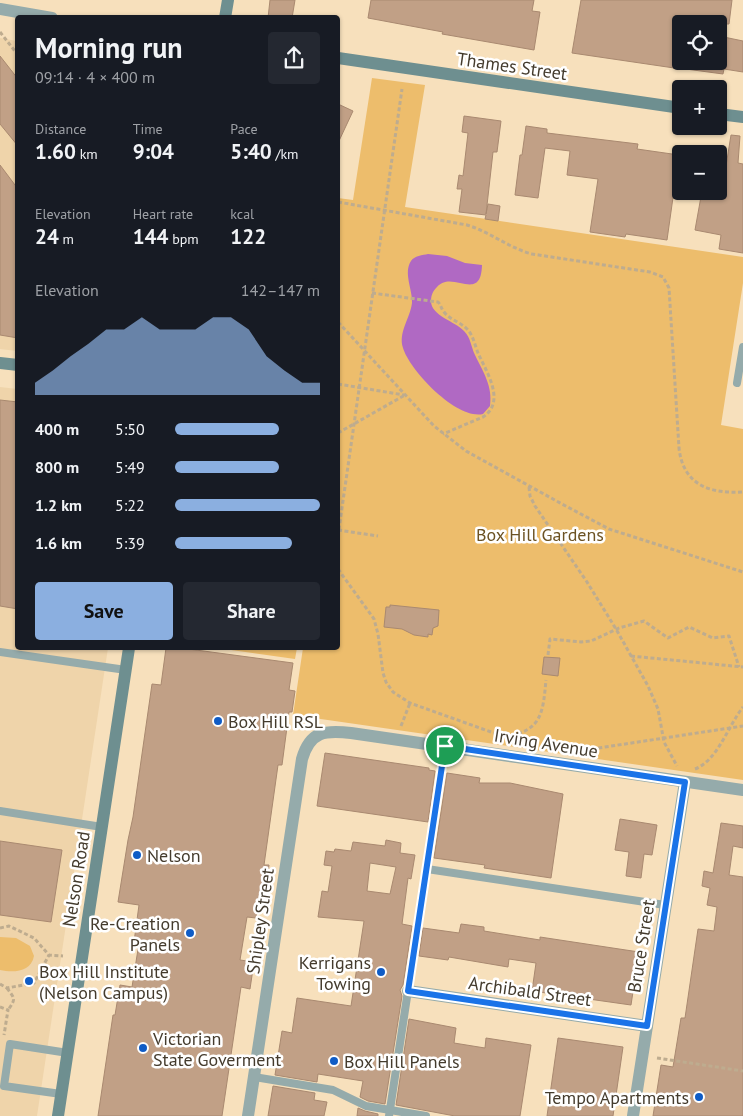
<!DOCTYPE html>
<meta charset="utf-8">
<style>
:root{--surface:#171b24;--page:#242831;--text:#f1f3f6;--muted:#9ea1a6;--accent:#8bafe0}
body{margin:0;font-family:"PT Sans",sans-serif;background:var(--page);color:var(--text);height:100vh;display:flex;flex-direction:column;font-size:19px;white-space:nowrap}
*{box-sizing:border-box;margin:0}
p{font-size:16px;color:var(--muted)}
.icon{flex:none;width:28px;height:28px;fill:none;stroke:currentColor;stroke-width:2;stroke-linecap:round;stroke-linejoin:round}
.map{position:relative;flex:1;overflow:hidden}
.sheet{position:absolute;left:15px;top:15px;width:325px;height:635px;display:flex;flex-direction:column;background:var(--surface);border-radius:5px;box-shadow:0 1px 4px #0004}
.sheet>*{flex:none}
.fabs{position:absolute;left:672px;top:15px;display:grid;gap:10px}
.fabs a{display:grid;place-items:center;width:55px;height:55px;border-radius:5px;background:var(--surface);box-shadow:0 1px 4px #0004;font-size:25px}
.pin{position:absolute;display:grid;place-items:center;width:42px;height:42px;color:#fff;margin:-21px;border:2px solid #fff;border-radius:50%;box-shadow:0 1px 5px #0007}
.round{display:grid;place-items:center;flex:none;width:52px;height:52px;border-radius:5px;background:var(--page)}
.head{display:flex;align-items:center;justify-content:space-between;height:85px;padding:0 20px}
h1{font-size:28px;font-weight:600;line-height:38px}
.figures{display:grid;grid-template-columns:repeat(3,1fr);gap:8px;height:85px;padding:5px 20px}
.figures div{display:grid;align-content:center}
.figures b{font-size:21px;font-weight:600}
.figures small{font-size:14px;font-weight:400}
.figures p{font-size:14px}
.chart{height:140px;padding:10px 20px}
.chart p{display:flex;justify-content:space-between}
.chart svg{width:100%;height:90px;margin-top:5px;fill:var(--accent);opacity:.7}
.action{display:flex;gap:10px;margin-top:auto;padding:10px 20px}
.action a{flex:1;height:58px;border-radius:5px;background:var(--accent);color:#111;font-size:20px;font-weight:600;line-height:58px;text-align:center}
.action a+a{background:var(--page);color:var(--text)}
ul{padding:0 20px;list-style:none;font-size:16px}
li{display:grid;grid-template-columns:80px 60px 1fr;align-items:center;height:38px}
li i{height:12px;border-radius:6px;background:var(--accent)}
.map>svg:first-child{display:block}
.built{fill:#efd4aa}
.green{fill:#edbd6c}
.water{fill:#b069c3}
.building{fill:#c1a086;stroke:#a98970;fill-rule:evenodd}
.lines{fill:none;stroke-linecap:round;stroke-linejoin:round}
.path{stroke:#beac8f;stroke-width:3;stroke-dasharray:4 2.5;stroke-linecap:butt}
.lane{stroke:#95abab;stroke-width:8}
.street{stroke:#95abab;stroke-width:12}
.secondary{stroke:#6e8f90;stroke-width:12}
.route-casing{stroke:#fff;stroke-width:10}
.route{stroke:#1a73e8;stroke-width:6}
.poi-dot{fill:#0f5cc6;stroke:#fff;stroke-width:2}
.labels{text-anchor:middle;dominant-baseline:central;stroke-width:5;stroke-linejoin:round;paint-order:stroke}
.street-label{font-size:18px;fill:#443b2d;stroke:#fff}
.park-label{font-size:18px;fill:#6c5223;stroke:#fff}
.poi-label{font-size:18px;fill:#443b2d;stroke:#fff;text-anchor:start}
</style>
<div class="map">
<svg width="743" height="1116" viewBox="0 0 743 1116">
<rect width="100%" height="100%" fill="#f7e0bc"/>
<g class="built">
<path d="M 0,38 L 17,41 L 17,351 L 0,349 Z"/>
<path d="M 0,387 L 17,389 L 18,648 L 108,648 L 37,1116 L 0,1116 Z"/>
</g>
<g class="green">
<path d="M 372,78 L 425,85 L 405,207 L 743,257 L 743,283 L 721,425 L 743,429 L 743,780 L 293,715 L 303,648 L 338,648 L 338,198 L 353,200 Z"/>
<path d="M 217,648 L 297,648 L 295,659 Z"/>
<path d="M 0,937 L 16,938 L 30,946 L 34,956 C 31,972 14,973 0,970 Z"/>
</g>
<path class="water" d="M 428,254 L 447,256 L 465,263 L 482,265 C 481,304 452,269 437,287 C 433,291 431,295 431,301 C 431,316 455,321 464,331 C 471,338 471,347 475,355 C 483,372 493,386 490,406 L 483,414 C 457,420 410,371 403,348 C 398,332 410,319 412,303 C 413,290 403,273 411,261 C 414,256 423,255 428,254 Z"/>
<g class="building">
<path d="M 270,0 L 295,0 L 292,18 L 268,18 Z"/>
<path d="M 371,0 L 534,0 L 532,11 L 540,12 L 534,50 L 471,39 L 442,34 L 443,32 L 368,18 Z"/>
<path d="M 581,0 L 732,0 L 729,24 L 681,24 L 681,69 L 572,53 Z"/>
<path d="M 719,36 L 743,41 L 743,72 L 724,69 L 723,74 L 686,69 L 687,61 L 719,61 Z"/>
<path d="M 0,56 L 18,79 L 18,146 L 0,124 Z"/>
<path d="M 338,104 L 353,111 L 338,143 Z"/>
<path d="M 464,116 L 501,121 L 497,152 L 493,152 L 486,214 L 488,204 L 500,206 L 498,221 L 485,219 L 486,215 L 459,212 L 462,189 L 457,189 L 459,175 L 463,176 L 468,133 L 462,132 Z"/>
<path d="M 526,126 L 547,129 L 547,133 L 638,144 L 637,149 L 679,155 L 667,240 L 626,234 L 625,237 L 590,232 L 598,179 L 567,175 L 570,151 L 545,148 L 538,198 L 515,195 L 520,155 L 522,155 Z"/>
<path d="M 731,135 L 740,136 L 738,163 L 743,164 L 743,253 L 719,249 L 721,235 L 695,230 L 702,191 L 722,191 Z"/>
<path d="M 0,165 L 18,189 L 18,338 L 0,335 Z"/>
<path d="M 0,400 L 18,402 L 18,609 L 0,606 Z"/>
<path d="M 390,605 L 439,610 L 438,626 L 433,628 L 432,635 L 428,634 L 428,637 L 414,635 L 402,629 L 384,627 L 386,607 L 390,607 Z"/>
<path d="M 166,648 L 181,648 L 293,663 L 289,690 L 295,691 L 292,712 L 289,712 L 282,765 L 278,765 L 264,865 L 269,865 L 265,898 L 259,897 L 256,918 L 247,917 L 240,960 L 254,962 L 250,989 L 241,987 L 222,1116 L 98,1116 L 113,1015 L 115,1015 L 120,985 L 132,987 L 139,943 L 134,942 L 139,905 L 118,902 L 128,840 L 133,817 L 152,684 L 161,685 Z"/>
<path d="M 544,657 L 560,658 L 558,676 L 542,674 Z"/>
<path d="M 325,753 L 429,768 L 429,770 L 435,771 L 428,822 L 317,806 Z"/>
<path d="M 447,773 L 480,778 L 479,783 L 510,783 L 563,794 L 551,878 L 484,868 L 485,865 L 434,858 Z"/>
<path d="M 620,819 L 657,825 L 652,855 L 644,854 L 641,878 L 626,876 L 629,852 L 615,850 Z"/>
<path d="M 721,823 L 743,826 L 743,848 L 733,846 L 729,875 L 743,877 L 743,1116 L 653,1116 L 661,1065 L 673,1067 L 681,1018 L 685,1018 L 698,929 L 714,931 L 717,907 L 707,905 L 710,888 L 702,886 L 704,871 L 713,873 Z"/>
<path d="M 386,840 L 401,843 L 400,853 L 415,855 L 411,879 L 408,878 L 402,924 L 412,926 L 403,985 L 400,990 L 402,996 L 385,1104 L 368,1101 L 360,1097 L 363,1081 L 318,1074 L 317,1082 L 275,1075 L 282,1031 L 292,1033 L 297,998 L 351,1006 L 364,921 L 318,917 L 322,891 L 328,892 L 332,866 L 324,865 L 326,851 L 334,852 L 335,849 L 351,851 L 353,842 L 385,846 ZM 370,863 L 396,867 L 390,894 L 367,891 Z"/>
<path d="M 0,841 L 62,850 L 51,922 L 0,915 Z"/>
<path d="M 461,924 L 484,927 L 484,931 L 540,940 L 540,937 L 639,952 L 631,1005 L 532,991 L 536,963 L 509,959 L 508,967 L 449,957 L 448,960 L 419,956 L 423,928 L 459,933 Z"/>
<path d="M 409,1019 L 456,1028 L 454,1043 L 485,1048 L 486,1038 L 531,1045 L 520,1116 L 455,1116 L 396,1105 Z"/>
<path d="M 558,1038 L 623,1047 L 613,1116 L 547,1116 Z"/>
<path d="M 273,1086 L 315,1093 L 314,1100 L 327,1102 L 324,1116 L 268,1116 Z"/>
<path d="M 358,1108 L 365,1111 L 378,1114 L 378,1116 L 357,1116 Z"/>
</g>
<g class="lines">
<g class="path">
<path d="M 0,32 L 18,55"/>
<path d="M 338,202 L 467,225 C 490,232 509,248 532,254 L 650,272 L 663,277 L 669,288 L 679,448 C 683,485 710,494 743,492"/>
<path d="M 372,293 L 438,302 C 441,305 441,308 444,312 C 450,320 461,322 468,330 C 474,337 475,347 479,355 C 487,373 506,402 483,417 L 443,434"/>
<path d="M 338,322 L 434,426 L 466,451 L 562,504 L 609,529 L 743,572"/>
<path d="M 338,384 L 404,395"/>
<path d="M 338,433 L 405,395"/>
<path d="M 529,487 L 530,496 L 535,506 L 587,582 L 616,629 L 648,686 L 658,709 L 664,742 L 677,766"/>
<path d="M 338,530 L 378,536"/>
<path d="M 338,536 L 402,89"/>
<path d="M 338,569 L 374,619 L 378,634 L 383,673 L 386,682 L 393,692 L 410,703 L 519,742"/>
<path d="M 548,655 L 550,639 L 581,642 L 591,641 L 619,628 L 644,621 L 668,638 L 689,627 L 713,638 L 729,636 L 739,667"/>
<path d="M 631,656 L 743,667"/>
<path d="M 401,726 L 410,703"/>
<path d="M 505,736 C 542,732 543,712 546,680"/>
<path d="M 579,751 L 743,726"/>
<path d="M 695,769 C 718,760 728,726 743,707"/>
<path d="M 0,928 L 9,926 L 34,938 L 49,955 L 63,956"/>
<path d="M 0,984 L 7,988 L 34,983 L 49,955"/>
<path d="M 7,988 C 15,999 16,999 8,1010"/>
<path d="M 0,1007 L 8,1010 L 4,1035"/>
<path d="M 657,1058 L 743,1071"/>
</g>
<g class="lane">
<path d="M 737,383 L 743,347"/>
<path d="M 0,652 L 126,670"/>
<path d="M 0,811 L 102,827"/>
<path d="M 427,869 L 665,905"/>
<path d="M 254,1077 L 333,1090 L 366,1106 L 426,1116"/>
<path d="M 61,1094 L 4,1086 L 10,1044 L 68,1053"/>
<path d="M 389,1116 L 445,746"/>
</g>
<g class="street">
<path d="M 0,9 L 52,18"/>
<path d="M 408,991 L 647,1026"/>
<path d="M 248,1116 L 302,759 C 310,731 325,730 351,733 L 743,790"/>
<path d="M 633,1116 L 685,782"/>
</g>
<g class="secondary">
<path d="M 225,18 L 228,0"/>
<path d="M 338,58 L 681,108"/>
<path d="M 719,114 L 743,117"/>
<path d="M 0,363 L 18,365"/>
<path d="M 58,1116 L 129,648"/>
</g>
</g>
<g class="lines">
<g class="route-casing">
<path id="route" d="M 445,746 L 685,782 L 647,1026 L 408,991 Z"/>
</g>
<use href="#route" class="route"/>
</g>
<g class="poi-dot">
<circle cx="218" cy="721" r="5"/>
<circle cx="137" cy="855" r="5"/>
<circle cx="190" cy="933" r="5"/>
<circle cx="381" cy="972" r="5"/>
<circle cx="29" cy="981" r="5"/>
<circle cx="143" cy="1048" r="5"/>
<circle cx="334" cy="1061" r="5"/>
<circle cx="699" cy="1097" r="5"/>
</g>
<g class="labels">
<g class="street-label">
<text transform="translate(512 66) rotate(8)">Thames Street</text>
<text transform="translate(546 743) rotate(9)">Irving Avenue</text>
<text transform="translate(76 879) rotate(-81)">Nelson Road</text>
<text transform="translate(260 921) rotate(-82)">Shipley Street</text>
<text transform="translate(641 946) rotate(-81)">Bruce Street</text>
<text transform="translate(530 991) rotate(8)">Archibald Street</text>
</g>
<g class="park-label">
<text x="540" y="534">Box Hill Gardens</text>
</g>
<g class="poi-label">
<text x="228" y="721">Box Hill RSL</text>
<text x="147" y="855">Nelson</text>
<text x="180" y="923" text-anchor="end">Re-Creation<tspan x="180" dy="21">Panels</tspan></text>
<text x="371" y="962" text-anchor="end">Kerrigans<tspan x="371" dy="21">Towing</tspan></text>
<text x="39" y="971">Box Hill Institute<tspan x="39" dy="21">(Nelson Campus)</tspan></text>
<text x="153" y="1038">Victorian<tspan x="153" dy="21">State Goverment</tspan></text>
<text x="344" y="1061">Box Hill Panels</text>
<text x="689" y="1097" text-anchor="end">Tempo Apartments</text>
</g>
</g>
</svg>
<div class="fabs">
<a><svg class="icon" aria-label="locate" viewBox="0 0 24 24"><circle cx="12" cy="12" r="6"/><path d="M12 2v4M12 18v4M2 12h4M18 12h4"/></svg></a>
<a>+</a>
<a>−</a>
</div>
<div class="pin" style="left:445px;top:746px;background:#1e9e55"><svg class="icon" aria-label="arrive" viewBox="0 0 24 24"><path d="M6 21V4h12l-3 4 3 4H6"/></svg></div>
<section class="sheet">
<div class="head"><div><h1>Morning run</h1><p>09:14 · 4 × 400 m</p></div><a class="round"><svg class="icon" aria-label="share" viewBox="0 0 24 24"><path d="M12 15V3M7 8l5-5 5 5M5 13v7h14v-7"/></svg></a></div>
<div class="figures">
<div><p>Distance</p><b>1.60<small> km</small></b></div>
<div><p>Time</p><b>9:04</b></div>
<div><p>Pace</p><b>5:40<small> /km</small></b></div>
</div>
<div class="figures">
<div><p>Elevation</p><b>24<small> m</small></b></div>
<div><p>Heart rate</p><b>144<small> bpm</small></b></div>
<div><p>kcal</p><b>122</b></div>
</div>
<div class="chart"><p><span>Elevation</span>142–147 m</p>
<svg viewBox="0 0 160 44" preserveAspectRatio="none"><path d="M0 44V38L10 32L20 25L30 19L40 12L50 12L60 6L70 12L80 12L90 12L100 6L110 6L120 12L130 25L140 32L150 38L160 38V44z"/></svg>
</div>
<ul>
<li><b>400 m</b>5:50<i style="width:72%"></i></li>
<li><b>800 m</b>5:49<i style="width:72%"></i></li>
<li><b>1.2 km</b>5:22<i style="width:100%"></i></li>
<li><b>1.6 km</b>5:39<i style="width:81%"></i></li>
</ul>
<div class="action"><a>Save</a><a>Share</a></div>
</section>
</div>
